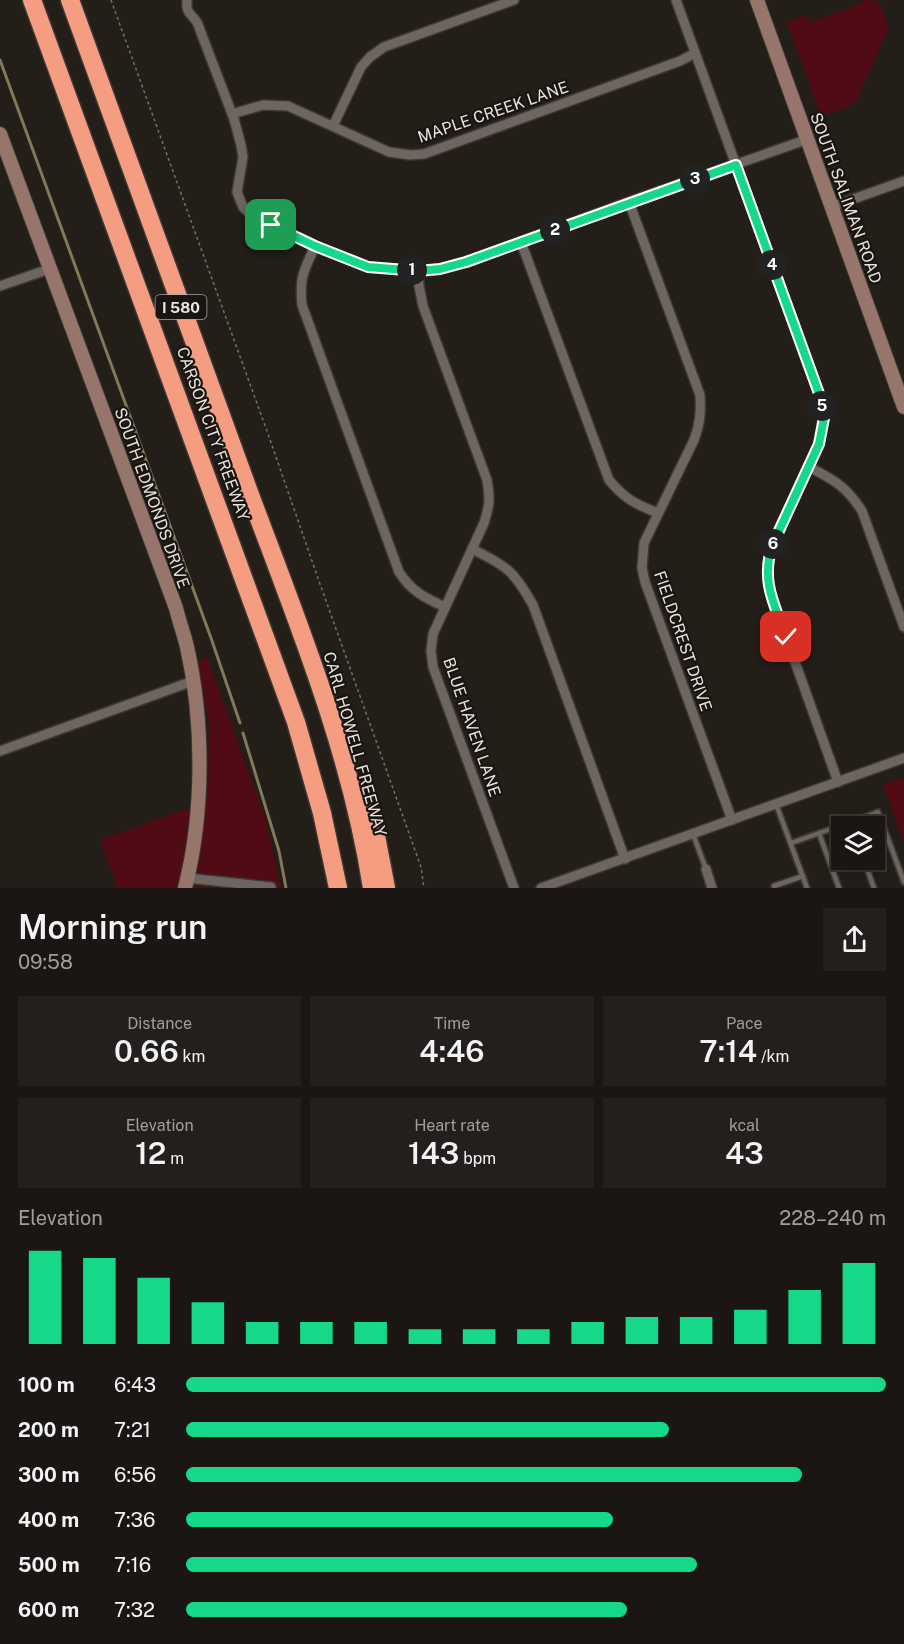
<!DOCTYPE html>
<meta charset="utf-8">
<style>
:root{--surface:#1b1613;--page:#241f1c;--text:#f1f3f6;--muted:#a09fa0;--line:#393533;--accent:#15d989}
body{margin:0;font-family:"Public Sans",sans-serif;background:var(--page);color:var(--text);height:100vh;display:flex;flex-direction:column;font-size:22px;white-space:nowrap}
*{box-sizing:border-box;margin:0}
p{font-size:20px;color:var(--muted)}
.icon{flex:none;width:33px;height:33px;fill:none;stroke:currentColor;stroke-width:2;stroke-linecap:round;stroke-linejoin:round}
.map{position:relative;height:888px;overflow:hidden}
.side{display:flex;flex-direction:column;background:var(--surface);flex:1}
.side>*{flex:none}
.controls{position:absolute;left:831px;top:816px;display:grid;gap:12px}
.controls a{display:grid;place-items:center;width:54px;height:54px;border-radius:0px;background:var(--surface);box-shadow:0 3px 15px #0003,0 0 0 2px var(--line);font-size:30px}
.pin{position:absolute;display:grid;place-items:center;width:51px;height:51px;color:#fff;margin:-26px;border-radius:12px;box-shadow:0 3px 9px #0006}
.km{position:absolute;width:30px;height:30px;margin:-15px;border-radius:50%;background:#222;color:#fff;font-size:16px;line-height:30px;text-align:center}
.round{display:grid;place-items:center;flex:none;width:63px;height:63px;border-radius:0px;background:var(--page)}
.head{display:flex;align-items:center;justify-content:space-between;height:102px;padding:0 18px}
h1{font-size:33px;font-weight:600;line-height:45px}
.metrics{display:grid;grid-template-columns:repeat(3,1fr);gap:9px;height:102px;padding:6px 18px}
.metrics div{display:grid;align-content:center;border-radius:0px;background:var(--page);text-align:center}
.metrics b{font-size:30px;font-weight:600}
.metrics small{font-size:16px;font-weight:400}
.metrics p{font-size:16px}
.chart{height:168px;padding:12px 18px}
.chart p{display:flex;justify-content:space-between}
.chart svg{width:100%;height:108px;margin-top:6px;stroke:var(--accent);stroke-width:6}
ul{padding:0 18px;list-style:none;font-size:20px}
li{display:grid;grid-template-columns:96px 72px 1fr;align-items:center;height:45px}
li i{height:15px;border-radius:8px;background:var(--accent)}
.map>svg:first-child{display:block}
.green{fill:#510b14}
.lines{fill:none;stroke-linecap:round;stroke-linejoin:round}
.stream{stroke:#817a58;stroke-width:3}
.lane-casing{stroke:#3d3835;stroke-width:8}
.street-casing{stroke:#3d3835;stroke-width:12}
.secondary-casing{stroke:#3d3835;stroke-width:16}
.highway-casing{stroke:#3d3835;stroke-width:21}
.path{stroke:#77716d;stroke-width:1.5;stroke-dasharray:3 3;stroke-linecap:butt}
.lane{stroke:#6d6660;stroke-width:4.5}
.street{stroke:#6d6660;stroke-width:9}
.secondary{stroke:#96766a;stroke-width:14}
.highway{stroke:#f49d80;stroke-width:18}
.route-casing{stroke:#fff;stroke-width:12}
.route{stroke:#15d989;stroke-width:8}
.labels{text-anchor:middle;dominant-baseline:central;stroke-width:4.5;stroke-linejoin:round;paint-order:stroke}
.shield{fill:#1a1510;stroke:#aaa6a2;stroke-width:1.5}
.shield-label{font-size:15px;font-weight:bold;fill:#e8e4e1}
.street-label{font-size:16px;fill:#e8e4e1;stroke:#1a1510}
</style>
<div class="map">
<svg width="904" height="888" viewBox="0 0 904 888">
<rect width="100%" height="100%" fill="#241e19"/>
<g class="green">
<path d="M 862,0 L 878,1 L 886,19 L 887,31 L 857,99 L 849,106 L 821,116 L 787,22 L 806,15 L 809,23 L 863,3 Z"/>
<path d="M 207,657 L 265,817 L 281,888 L 118,888 L 100,840 L 208,801 L 209,723 L 198,662 Z"/>
<path d="M 904,777 L 904,843 L 883,785 Z"/>
</g>
<g class="lines">
<g class="stream">
<path d="M 0,60 L 211,638 L 240,723"/>
<path d="M 243,733 L 279,851 L 286,888"/>
</g>
<g class="lane-casing">
<g id="lane">
<path d="M 776,804 L 807,888"/>
<path d="M 851,822 L 878,812 L 904,882"/>
<path d="M 819,833 L 839,888"/>
<path d="M 693,834 L 706,869"/>
<path d="M 791,843 L 851,822 L 852,826"/>
<path d="M 864,860 L 874,888"/>
<path d="M 775,888 L 774,886 L 803,876"/>
</g>
</g>
<g class="street-casing">
<g id="street">
<path d="M 187,0 C 186,14 190,12 196,21 C 198,23 199,27 200,30 L 234,119 L 241,145 L 243,157 L 237,192 L 243,207 L 251,215 L 315,246 L 368,267 L 418,271 L 440,269 L 466,262 L 629,202 L 808,139"/>
<path d="M 676,0 L 821,399 L 823,418 L 819,444 L 772,545 C 766,565 767,576 771,595 L 838,782"/>
<path d="M 232,114 L 263,105 L 288,106 L 389,152 L 410,155 L 424,154 L 680,61 L 695,53"/>
<path d="M 333,126 L 361,67 L 370,57 L 384,47 L 514,0"/>
<path d="M 629,202 L 700,395 C 701,413 700,424 694,440 L 644,543 L 642,568 L 645,582 L 732,820"/>
<path d="M 831,207 L 904,181"/>
<path d="M 521,242 L 609,480 C 625,499 635,504 658,513"/>
<path d="M 315,246 C 304,271 299,277 302,305 L 399,572 C 411,591 425,598 445,607"/>
<path d="M 418,271 L 419,286 L 423,306 L 487,480 C 490,499 490,504 484,523 L 433,634 L 431,651 L 433,667 L 514,888"/>
<path d="M 0,286 L 49,269"/>
<path d="M 809,467 C 834,480 846,486 862,511 L 904,627"/>
<path d="M 472,549 C 507,566 514,571 533,605 L 625,859"/>
<path d="M 0,751 L 193,681"/>
<path d="M 706,869 L 712,888"/>
<path d="M 187,878 L 271,887"/>
<path d="M 541,888 L 904,758"/>
</g>
</g>
<g class="secondary-casing">
<g id="secondary">
<path d="M 757,0 L 904,407"/>
<path d="M 0,134 L 176,608 C 179,621 184,634 187,647 C 204,722 204,813 185,888"/>
</g>
</g>
<g class="highway-casing">
<g id="highway">
<path d="M 32,0 L 296,722 L 322,813 L 338,888"/>
<path d="M 70,0 C 130,164 189,328 249,492 C 297,621 351,751 372,888"/>
<path d="M 366,802 L 376,836 L 386,888"/>
</g>
</g>
<path class="path" d="M 111,0 L 267,431 L 320,584 L 421,867 L 424,888"/>
<use href="#lane" class="lane"/>
<use href="#street" class="street"/>
<use href="#secondary" class="secondary"/>
<use href="#highway" class="highway"/>
</g>
<g class="lines">
<g class="route-casing">
<path id="route" d="M 271,225 L 315,246 L 368,267 L 418,271 L 440,269 L 466,262 L 736,165 L 821,399 L 824,418 L 819,444 L 772,546 C 761,582 774,603 786,637"/>
</g>
<use href="#route" class="route"/>
</g>
<g class="labels">
<rect class="shield" x="155.5" y="295" width="51" height="24" rx="4.5"/>
<g class="shield-label">
<text x="181" y="307">I 580</text>
</g>
<g class="street-label">
<text transform="translate(493 112) rotate(-19)">MAPLE CREEK LANE</text>
<text transform="translate(846 198) rotate(70)">SOUTH SALIMAN ROAD</text>
<text transform="translate(213 434) rotate(70)">CARSON CITY FREEWAY</text>
<text transform="translate(152 498) rotate(70)">SOUTH EDMONDS DRIVE</text>
<text transform="translate(683 641) rotate(71)">FIELDCREST DRIVE</text>
<text transform="translate(472 727) rotate(71)">BLUE HAVEN LANE</text>
<text transform="translate(355 744) rotate(74)">CARL HOWELL FREEWAY</text>
</g>
</g>
</svg>
<div class="controls">
<a><svg class="icon" aria-label="layers" viewBox="0 0 24 24"><path d="M12 4l9 5-9 5-9-5zM3 14l9 5 9-5"/></svg></a>
</div>
<div class="pin" style="left:271px;top:225px;background:#1e9e55"><svg class="icon" aria-label="arrive" viewBox="0 0 24 24"><path d="M6 21V4h12l-3 4 3 4H6"/></svg></div>
<div class="pin" style="left:786px;top:637px;background:#d93025"><svg class="icon" aria-label="check" viewBox="0 0 24 24"><path d="M5 12l5 5 9-10"/></svg></div>
<b class="km" style="left:412px;top:270px">1</b>
<b class="km" style="left:555px;top:230px">2</b>
<b class="km" style="left:695px;top:179px">3</b>
<b class="km" style="left:772px;top:265px">4</b>
<b class="km" style="left:822px;top:406px">5</b>
<b class="km" style="left:773px;top:544px">6</b>
</div>
<section class="side">
<div class="head"><div><h1>Morning run</h1><p>09:58</p></div><a class="round"><svg class="icon" aria-label="share" viewBox="0 0 24 24"><path d="M12 15V3M7 8l5-5 5 5M5 13v7h14v-7"/></svg></a></div>
<div class="metrics">
<div><p>Distance</p><b>0.66<small> km</small></b></div>
<div><p>Time</p><b>4:46</b></div>
<div><p>Pace</p><b>7:14<small> /km</small></b></div>
</div>
<div class="metrics">
<div><p>Elevation</p><b>12<small> m</small></b></div>
<div><p>Heart rate</p><b>143<small> bpm</small></b></div>
<div><p>kcal</p><b>43</b></div>
</div>
<div class="chart"><p><span>Elevation</span>228–240 m</p>
<svg viewBox="0 0 160 44" preserveAspectRatio="none"><path d="M5 44V6M15 44V9M25 44V17M35 44V27M45 44V35M55 44V35M65 44V35M75 44V38M85 44V38M95 44V38M105 44V35M115 44V33M125 44V33M135 44V30M145 44V22M155 44V11"/></svg>
</div>
<ul>
<li><b>100 m</b>6:43<i style="width:100%"></i></li>
<li><b>200 m</b>7:21<i style="width:69%"></i></li>
<li><b>300 m</b>6:56<i style="width:88%"></i></li>
<li><b>400 m</b>7:36<i style="width:61%"></i></li>
<li><b>500 m</b>7:16<i style="width:73%"></i></li>
<li><b>600 m</b>7:32<i style="width:63%"></i></li>
</ul>
</section>
